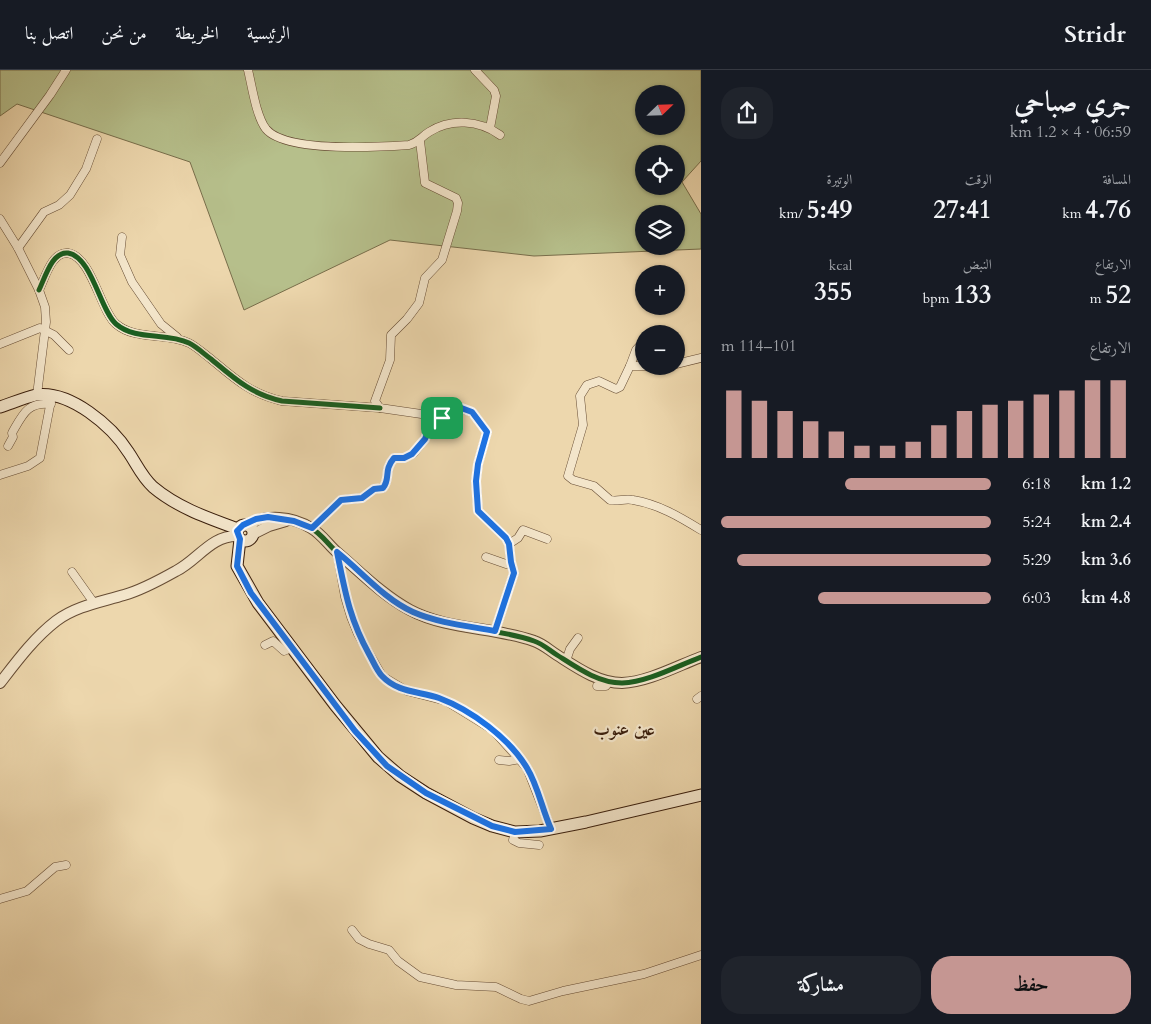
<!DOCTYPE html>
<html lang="ar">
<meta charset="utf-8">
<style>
:root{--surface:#171b24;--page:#20242c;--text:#f1f3f6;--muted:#9ea1a6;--line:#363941;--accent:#c59692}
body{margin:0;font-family:Cardo,Amiri,serif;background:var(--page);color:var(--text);direction:rtl;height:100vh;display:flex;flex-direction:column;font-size:19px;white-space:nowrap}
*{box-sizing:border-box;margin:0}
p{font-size:16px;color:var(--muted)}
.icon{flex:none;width:28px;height:28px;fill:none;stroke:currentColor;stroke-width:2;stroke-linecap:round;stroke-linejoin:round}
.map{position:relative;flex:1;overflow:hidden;direction:ltr}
.sheet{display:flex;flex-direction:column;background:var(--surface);width:450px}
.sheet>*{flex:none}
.needle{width:32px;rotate:67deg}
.tools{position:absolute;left:635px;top:15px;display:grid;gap:10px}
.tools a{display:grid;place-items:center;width:50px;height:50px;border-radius:50%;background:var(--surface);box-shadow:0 1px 4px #0004;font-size:25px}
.pin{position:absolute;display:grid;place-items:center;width:42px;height:42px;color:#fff;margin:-21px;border-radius:10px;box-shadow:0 2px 8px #0006}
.round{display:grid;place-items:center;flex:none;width:52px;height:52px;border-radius:20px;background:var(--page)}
.headline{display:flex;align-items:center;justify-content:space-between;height:85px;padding:0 20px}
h1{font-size:28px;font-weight:800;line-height:38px}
.figures{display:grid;grid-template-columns:repeat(3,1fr);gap:8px;height:85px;padding:5px 20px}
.figures div{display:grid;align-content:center}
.figures b{font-size:25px;font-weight:800}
.figures small{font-size:14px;font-weight:400}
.figures p{font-size:14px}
.chart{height:140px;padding:10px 20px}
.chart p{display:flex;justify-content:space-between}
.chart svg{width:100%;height:90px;margin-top:5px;stroke:var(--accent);stroke-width:6}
.button{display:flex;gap:10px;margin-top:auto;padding:10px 20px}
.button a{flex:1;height:58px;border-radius:20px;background:var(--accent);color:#111;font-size:20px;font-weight:800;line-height:58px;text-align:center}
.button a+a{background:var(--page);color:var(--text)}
ul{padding:0 20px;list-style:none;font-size:16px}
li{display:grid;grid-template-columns:80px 60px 1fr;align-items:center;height:38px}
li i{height:12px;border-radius:6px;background:var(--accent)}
header{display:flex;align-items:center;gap:30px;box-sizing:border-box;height:70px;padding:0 25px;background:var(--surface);border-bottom:1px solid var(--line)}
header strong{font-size:24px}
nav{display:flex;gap:28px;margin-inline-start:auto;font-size:18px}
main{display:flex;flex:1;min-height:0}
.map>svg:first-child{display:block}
.green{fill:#b6bf8b;stroke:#786e4b;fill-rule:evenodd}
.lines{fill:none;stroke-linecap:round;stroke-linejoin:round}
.minor-casing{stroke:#664c34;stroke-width:9}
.tertiary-casing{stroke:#664c34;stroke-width:12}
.secondary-casing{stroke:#391d0b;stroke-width:13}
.minor{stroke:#f3e5ca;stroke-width:8}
.tertiary{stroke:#f3e5ca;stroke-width:10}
.secondary{stroke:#f3e5ca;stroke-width:11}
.cycleway-casing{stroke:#f3e5ca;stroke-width:8}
.cycleway{stroke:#1b5e20;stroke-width:5}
.route-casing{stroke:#fff;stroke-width:10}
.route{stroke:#1a73e8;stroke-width:6}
.labels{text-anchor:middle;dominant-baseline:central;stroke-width:4.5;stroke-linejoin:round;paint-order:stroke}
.quarter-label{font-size:18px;font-weight:bold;fill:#391d0b;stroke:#f3e5ca}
</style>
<header>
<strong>Stridr</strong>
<nav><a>الرئيسية</a><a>الخريطة</a><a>من نحن</a><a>اتصل بنا</a></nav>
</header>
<main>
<section class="sheet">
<div class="headline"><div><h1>جري صباحي</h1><p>06:59 · 4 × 1.2 km</p></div><a class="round"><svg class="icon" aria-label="share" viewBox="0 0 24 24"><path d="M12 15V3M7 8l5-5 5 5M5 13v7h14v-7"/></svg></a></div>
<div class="figures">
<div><p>المسافة</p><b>4.76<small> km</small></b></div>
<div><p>الوقت</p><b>27:41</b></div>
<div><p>الوتيرة</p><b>5:49<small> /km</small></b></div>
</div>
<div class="figures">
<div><p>الارتفاع</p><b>52<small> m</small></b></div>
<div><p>النبض</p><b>133<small> bpm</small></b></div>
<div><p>kcal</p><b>355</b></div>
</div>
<div class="chart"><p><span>الارتفاع</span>101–114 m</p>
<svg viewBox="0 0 160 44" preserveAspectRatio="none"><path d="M5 44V11M15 44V16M25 44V21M35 44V26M45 44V31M55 44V38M65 44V38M75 44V36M85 44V28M95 44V21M105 44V18M115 44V16M125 44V13M135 44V11M145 44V6M155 44V6"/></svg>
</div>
<ul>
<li><b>1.2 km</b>6:18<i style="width:54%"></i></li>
<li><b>2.4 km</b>5:24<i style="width:100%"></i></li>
<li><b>3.6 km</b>5:29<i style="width:94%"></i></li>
<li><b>4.8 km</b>6:03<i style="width:64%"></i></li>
</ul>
<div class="button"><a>حفظ</a><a>مشاركة</a></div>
</section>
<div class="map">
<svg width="701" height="954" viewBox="0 0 701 954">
<rect width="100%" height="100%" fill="#edd7ad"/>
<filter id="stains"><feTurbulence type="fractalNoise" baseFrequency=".004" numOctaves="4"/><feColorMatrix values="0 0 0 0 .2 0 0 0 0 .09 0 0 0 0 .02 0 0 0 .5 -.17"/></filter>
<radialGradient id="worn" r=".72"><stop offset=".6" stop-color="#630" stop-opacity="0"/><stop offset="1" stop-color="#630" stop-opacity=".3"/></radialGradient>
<path class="green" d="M 0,0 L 701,0 L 701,91 L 682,112 L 701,144 L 701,179 L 534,186 L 390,170 L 244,240 L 190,92 L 17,34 L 0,46 ZM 644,24 L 676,24 L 676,56 L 644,56 ZM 644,84 L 676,84 L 676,116 L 644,116 ZM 644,144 L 676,144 L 676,176 L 644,176 Z"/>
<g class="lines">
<g class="minor-casing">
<g id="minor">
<path d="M 248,0 C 252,16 256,46 266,59 C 286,83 379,77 409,75 C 419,72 421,67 429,62 C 451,48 479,50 500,65"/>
<path d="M 475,0 L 494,20 L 496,26 L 490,58"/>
<path d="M 420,71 L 425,113 L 456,128 L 458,133 L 457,141 L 442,190 L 425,208 L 419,233 L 407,249 L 391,265 L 390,290 L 375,331 L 380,338 L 442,347"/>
<path d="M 0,93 L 50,25 L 66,0"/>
<path d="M 0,149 L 18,178 L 39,220 L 45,237 L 46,252 L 37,325"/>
<path d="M 122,167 L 120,185 L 132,212 L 161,254 L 177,267"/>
<path d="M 18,178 L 44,142 L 59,135 L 70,125 L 86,99 L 97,69"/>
<path d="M 39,220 C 45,208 52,181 68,183 C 92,187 100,240 116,254 C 136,271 166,262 189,273 C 197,277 204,284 211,289 C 235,309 251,324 282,331 L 380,338"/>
<path d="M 0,274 L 40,258 L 54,265 L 69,280"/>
<path d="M 676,294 L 701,288"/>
<path d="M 630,296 L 636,280 L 644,271"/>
<path d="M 656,296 L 630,296 L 620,317 L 616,319 L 599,311 L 587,315 L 580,326 L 583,355 L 568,406 L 573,410 L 594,416 L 610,430 C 618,432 625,428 633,430 C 658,434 680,447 701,460"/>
<path d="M 8,376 L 13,367 L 12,363 C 23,344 27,332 51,334"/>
<path d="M 0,405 L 28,396 L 40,388 L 52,325"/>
<path d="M 312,458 L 341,430 L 362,428 L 374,419 L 383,418 C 391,408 383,401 394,388 L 404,388 L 413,384 L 425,369 L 430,356 L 455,337 L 472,342 L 487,362 L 478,394 L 476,411 L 478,441 L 506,468 L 509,474 L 511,493 L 514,503 L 495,561"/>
<path d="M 509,474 L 518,468 L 523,460 L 547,469"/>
<path d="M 337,482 L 345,527 L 351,547 L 358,564 L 382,606 L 407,621 L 446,631 L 493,660 L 527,698 L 551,759"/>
<path d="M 486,487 L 506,494 L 511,493"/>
<path d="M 72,502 L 94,533"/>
<path d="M 265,575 L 273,571 L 284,581 L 293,577"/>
<path d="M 566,591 L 570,579 L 578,568"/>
<path d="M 597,616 L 606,616 L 609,611"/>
<path d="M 697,629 L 701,626"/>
<path d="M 499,690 L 509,691 L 520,689"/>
<path d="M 515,762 L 513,770 L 519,773 L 539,775"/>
<path d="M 0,829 L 27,821 L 55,797 L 66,795"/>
<path d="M 352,860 L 359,869 L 369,874 L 389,880 L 398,891 L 420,907 L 456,915 L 496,917 L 521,929 L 529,931 L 563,921 L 644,904 L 701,885"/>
</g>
</g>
<g class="tertiary-casing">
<g id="tertiary">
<path d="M 247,455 C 266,444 292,446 311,458 C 322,464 329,476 339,484 C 361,503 384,526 410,540 C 447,560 495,557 534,571 C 543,574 549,580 557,585 C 576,597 598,613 622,613 C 648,612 677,596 701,587"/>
<path d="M 253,464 L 269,456 L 286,451"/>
<path d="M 0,613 C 17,591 34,568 56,551 C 76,536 101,532 124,525 C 142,520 160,510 176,501 C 198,490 211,465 238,466"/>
</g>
</g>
<g class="secondary-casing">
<g id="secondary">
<path d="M 0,337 C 12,333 24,328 36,325 C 70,320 112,356 129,383 C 137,395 142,407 153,417 C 178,438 208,448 238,459"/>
<circle cx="245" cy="463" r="8"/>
<path d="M 240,469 L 237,496 L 258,533 L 335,635 L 378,687 L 400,706 L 426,723 L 473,748 L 492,756 L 515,762 L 540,761 L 586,752 L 701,725"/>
</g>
</g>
<use href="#minor" class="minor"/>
<use href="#tertiary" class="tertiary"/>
<use href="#secondary" class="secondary"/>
<g class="cycleway-casing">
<g id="cycleway">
<path d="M 39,220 C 45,208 52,181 68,183 C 92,187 100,240 116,254 C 136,271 166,262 189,273 C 197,277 204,284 211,289 C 235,309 251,324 282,331 L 380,338"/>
<path d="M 247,455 C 266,444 292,446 311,458 C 322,464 329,476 339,484 C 361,503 384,526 410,540 C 447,560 495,557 534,571 C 543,574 549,580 557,585 C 576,597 598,613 622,613 C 648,612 677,596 701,587"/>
<path d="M 312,458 L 341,430 L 362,428 L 374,419 L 383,418 C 391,408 383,401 394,388 L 404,388 L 413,384 L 425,369 L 430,356 L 455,337 L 472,342 L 487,362 L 478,394 L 476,411 L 478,441 L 506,468 L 509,474 L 511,493 L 514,503 L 495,561"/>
</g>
</g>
<use href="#cycleway" class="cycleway"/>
</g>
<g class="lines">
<g class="route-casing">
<path id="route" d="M 456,336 L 472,342 L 487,362 L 478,394 L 476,411 L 478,441 L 506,468 L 509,474 L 511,492 L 514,503 L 495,561 C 468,556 438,553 413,542 C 384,529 361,501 337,482 C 345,521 349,548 369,584 C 373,591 377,601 382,606 C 398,623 419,621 439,628 C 471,640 509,668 527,698 C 538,716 542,739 551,759 L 515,762 L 492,756 L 426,723 L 387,696 L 355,661 L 251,523 L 237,496 L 240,469 L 237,461 L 243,455 L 256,449 L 268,447 L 294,451 L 312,458 L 341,430 L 362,428 L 374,419 L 383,418 C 391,408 383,401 394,388 L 404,388 L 412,384 L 425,369 L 430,356 Z"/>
</g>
<use href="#route" class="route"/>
</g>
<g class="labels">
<g class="quarter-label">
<text x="624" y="659">عين عنوب</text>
</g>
</g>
<rect width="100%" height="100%" filter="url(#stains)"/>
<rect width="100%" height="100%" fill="url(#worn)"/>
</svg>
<div class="tools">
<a><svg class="needle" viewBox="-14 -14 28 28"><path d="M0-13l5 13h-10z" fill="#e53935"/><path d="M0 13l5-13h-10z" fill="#9ea1a6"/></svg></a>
<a><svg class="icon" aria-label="locate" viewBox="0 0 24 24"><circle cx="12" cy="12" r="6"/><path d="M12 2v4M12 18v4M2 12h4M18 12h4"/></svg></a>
<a><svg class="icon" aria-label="layers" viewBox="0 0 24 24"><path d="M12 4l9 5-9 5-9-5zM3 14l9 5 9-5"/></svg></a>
<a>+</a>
<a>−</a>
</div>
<div class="pin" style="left:442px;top:348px;background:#1e9e55"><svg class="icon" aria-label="arrive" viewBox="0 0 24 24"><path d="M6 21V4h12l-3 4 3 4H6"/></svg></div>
</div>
</main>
